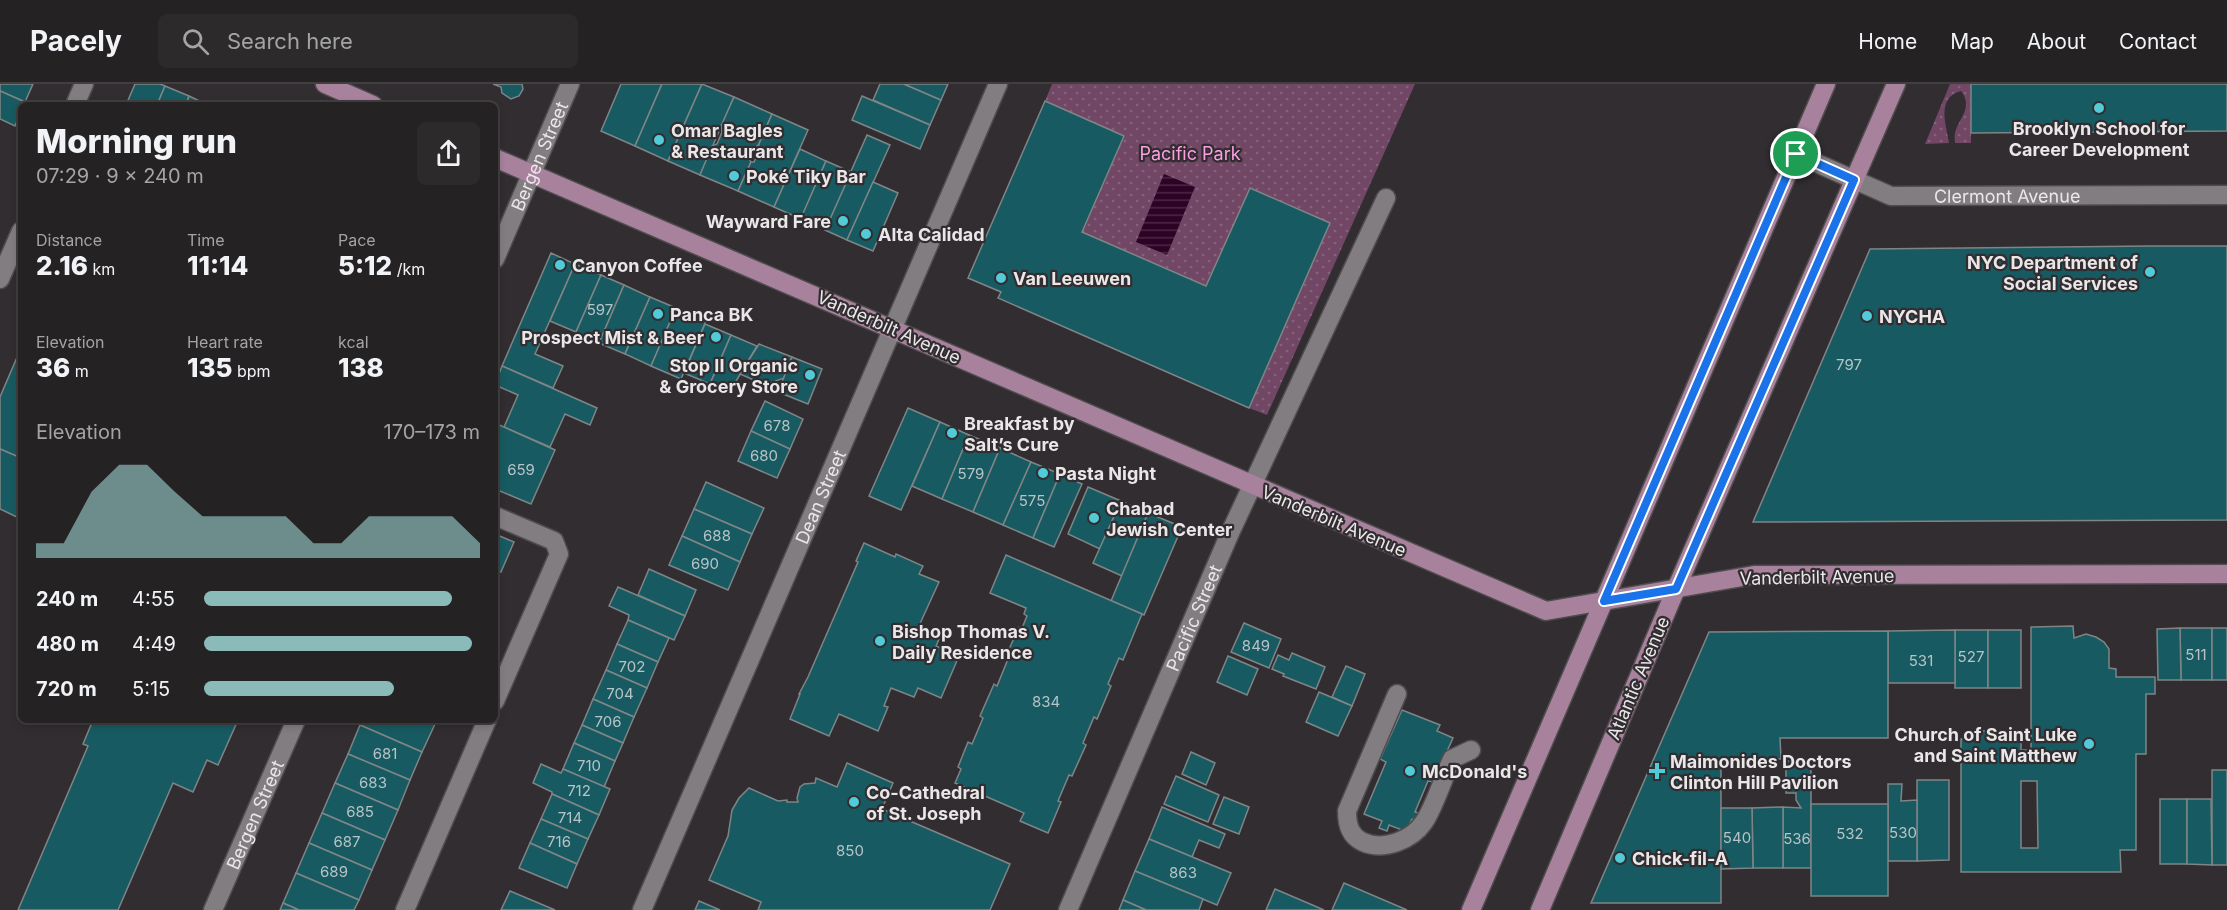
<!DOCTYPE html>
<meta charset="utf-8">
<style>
:root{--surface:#252224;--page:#2d2a2c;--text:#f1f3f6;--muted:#a3a4a6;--line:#423f41;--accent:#8bbbb9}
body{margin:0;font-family:Inter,sans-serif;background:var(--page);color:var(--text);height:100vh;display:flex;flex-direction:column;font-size:22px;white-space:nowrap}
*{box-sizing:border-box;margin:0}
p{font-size:20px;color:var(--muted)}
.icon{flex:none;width:33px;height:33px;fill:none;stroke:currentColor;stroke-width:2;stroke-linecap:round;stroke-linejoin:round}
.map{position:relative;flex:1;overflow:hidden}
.panel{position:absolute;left:18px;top:18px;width:480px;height:621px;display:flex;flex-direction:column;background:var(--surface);border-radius:9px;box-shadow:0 3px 9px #0003,0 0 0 2px var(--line)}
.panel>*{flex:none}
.pin{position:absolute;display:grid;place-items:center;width:51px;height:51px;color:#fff;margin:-26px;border:3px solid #fff;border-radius:50%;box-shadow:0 2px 6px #0007}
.round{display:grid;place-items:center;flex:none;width:63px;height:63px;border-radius:9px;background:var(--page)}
.summary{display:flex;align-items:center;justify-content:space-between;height:102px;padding:0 18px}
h1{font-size:33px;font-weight:800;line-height:45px}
.stats{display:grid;grid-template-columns:repeat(3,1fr);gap:9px;height:102px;padding:6px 18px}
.stats div{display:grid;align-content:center}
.stats b{font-size:26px;font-weight:800}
.stats small{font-size:16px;font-weight:400}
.stats p{font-size:16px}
.chart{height:168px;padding:12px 18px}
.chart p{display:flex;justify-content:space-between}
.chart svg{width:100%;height:108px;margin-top:6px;fill:var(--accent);opacity:.7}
ul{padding:0 18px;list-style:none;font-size:20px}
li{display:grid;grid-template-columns:96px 72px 1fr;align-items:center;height:45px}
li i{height:15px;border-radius:8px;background:var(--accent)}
header{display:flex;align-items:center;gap:36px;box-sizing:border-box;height:84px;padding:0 30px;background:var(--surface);border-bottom:2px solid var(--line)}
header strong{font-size:28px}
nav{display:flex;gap:33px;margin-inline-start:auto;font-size:21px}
.search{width:420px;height:54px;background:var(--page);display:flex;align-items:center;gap:15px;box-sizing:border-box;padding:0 21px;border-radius:9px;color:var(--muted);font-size:22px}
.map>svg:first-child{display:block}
.green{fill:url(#green-dots)}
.water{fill:url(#water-rules)}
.building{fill:#185a61;stroke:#7f8586;stroke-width:1.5;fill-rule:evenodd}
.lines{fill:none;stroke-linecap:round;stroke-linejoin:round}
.minor-casing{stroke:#4f4c4e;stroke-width:21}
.major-casing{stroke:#4f4c4e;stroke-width:21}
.minor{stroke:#827d80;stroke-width:18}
.major{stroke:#a8819d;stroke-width:18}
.route-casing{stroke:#fff;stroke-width:12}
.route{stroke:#1a73e8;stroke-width:8}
.poi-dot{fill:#52cbd9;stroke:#312d30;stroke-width:2}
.labels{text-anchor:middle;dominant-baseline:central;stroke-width:4.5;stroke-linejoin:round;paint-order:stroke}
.number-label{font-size:15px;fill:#b6c4c7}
.poi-label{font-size:18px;font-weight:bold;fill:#eae7e9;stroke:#312d30;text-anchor:start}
.park-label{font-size:18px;fill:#fc9fe3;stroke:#312d30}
.street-label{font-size:18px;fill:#eae7e9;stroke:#312d30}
</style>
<header>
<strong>Pacely</strong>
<div class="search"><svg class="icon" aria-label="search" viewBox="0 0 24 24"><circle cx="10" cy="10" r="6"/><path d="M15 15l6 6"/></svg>Search here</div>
<nav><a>Home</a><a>Map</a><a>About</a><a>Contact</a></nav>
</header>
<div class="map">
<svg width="2227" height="826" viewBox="0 0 2227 826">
<defs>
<pattern id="green-dots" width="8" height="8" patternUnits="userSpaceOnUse" patternTransform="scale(1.5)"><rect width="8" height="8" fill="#714765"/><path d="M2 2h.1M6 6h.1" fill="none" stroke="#85627b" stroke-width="1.8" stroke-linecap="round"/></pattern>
<pattern id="water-rules" width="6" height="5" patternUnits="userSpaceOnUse" patternTransform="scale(1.5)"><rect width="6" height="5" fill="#2e0225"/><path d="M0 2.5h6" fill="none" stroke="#4c2745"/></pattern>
</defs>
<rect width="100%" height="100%" fill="#312d30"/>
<g class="green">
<path d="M 1052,0 L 1415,0 L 1267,331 L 1249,324 L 1330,139 L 1250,104 L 1206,202 L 1082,148 L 1124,52 L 1045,17 Z"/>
<path d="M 1950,0 L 1971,0 L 1971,59 L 1955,59 C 1955,56 1954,52 1955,49 C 1958,35 1974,24 1961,7 C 1935,14 1947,43 1949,59 L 1925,60 Z"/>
</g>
<path class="water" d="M 1164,90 L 1195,103 L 1167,171 L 1136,158 Z"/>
<g class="building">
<path d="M 0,0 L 33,0 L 25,18 L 0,7 Z"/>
<path d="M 135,0 L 160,0 L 165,2 L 157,21 L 126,21 Z"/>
<path d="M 493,0 L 522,0 L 523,5 L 519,12 L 511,15 L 502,9 L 501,3 Z"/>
<path d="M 621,0 L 662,0 L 635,62 L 601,47 Z"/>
<path d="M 662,0 L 702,0 L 668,77 L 635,62 Z"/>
<path d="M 702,0 L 734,13 L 700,91 L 668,77 Z"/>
<path d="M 880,0 L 904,0 L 941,16 L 930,41 L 873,16 Z"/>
<path d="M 904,0 L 948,0 L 941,16 Z"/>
<path d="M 1971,0 L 2227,0 L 2227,47 L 1971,49 Z"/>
<path d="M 165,2 L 189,12 L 186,21 L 157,21 Z"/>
<path d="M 0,7 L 25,18 L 21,21 L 21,27 L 15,42 L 0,35 Z"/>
<path d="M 189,12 L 208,21 L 186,21 Z"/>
<path d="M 862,12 L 930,41 L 920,65 L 852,36 Z"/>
<path d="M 734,13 L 772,30 L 759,60 L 754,65 L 749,75 L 751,78 L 738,107 L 700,91 L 712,62 L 717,60 L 722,48 L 721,42 Z"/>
<path d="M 1045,17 L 1124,52 L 1082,148 L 1206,202 L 1250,104 L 1330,139 L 1249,324 L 998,214 L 1001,208 L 968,194 Z"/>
<path d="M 772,30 L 808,46 L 774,123 L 738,107 L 751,78 L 754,78 L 759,67 L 759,60 Z"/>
<path d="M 867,51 L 890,61 L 847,156 L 825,146 Z"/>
<path d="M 800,65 L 826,77 L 801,135 L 774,123 Z"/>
<path d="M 826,77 L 851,88 L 826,144 L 801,134 Z"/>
<path d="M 873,98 L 898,109 L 873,167 L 847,156 Z"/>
<path d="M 2150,162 L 2227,162 L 2227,436 L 1753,438 L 1870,165 Z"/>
<path d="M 551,169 L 575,180 L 535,270 L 563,282 L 553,304 L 502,282 Z"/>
<path d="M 575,180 L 601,191 L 576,248 L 550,237 Z"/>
<path d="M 601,191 L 624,201 L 599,259 L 576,248 Z"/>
<path d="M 624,201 L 650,213 L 625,270 L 599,259 Z"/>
<path d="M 650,213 L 676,224 L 651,282 L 625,270 Z"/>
<path d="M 676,224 L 706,237 L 681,295 L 651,282 Z"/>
<path d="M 705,240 L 731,251 L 710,300 L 684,289 Z"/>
<path d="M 731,251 L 757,262 L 729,309 L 710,300 Z"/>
<path d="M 759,260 L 792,273 L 784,294 L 765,301 L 740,290 Z"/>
<path d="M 21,264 L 21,374 L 0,365 L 0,313 Z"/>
<path d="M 792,273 L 822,285 L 808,320 L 778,308 Z"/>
<path d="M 502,282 L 597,324 L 590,341 L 565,330 L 550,363 L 504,343 L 518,311 L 495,301 Z"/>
<path d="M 765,317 L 803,335 L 790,365 L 751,347 Z"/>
<path d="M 908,324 L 940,338 L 901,426 L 869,412 Z"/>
<path d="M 940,338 L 969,351 L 942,415 L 912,402 Z"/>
<path d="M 495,339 L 555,366 L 531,420 L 495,405 Z"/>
<path d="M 751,347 L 790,365 L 777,394 L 738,377 Z"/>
<path d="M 969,351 L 1000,364 L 973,428 L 942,415 Z"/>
<path d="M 1000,364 L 1031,378 L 1003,441 L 973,428 Z"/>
<path d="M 0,365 L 21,374 L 21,435 L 0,425 Z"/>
<path d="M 1031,378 L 1060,390 L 1033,454 L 1003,441 Z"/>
<path d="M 1060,390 L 1082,400 L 1054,463 L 1033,454 Z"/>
<path d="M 706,398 L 764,424 L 752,450 L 694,425 Z"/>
<path d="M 1088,403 L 1121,417 L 1100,465 L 1068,450 Z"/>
<path d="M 1121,417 L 1148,429 L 1122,492 L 1093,479 Z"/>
<path d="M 694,425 L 752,450 L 740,478 L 682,452 Z"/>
<path d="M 1148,429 L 1182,443 L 1144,531 L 1111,517 Z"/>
<path d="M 495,450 L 514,458 L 501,488 L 495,485 Z"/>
<path d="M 682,452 L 740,478 L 728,506 L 669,481 Z"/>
<path d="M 864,459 L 895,473 L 896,470 L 923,482 L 919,490 L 939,498 L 918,544 L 940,553 L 936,562 L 959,572 L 941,614 L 918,604 L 914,613 L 891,604 L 884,622 L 888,623 L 878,647 L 839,630 L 829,652 L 790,635 L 800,610 L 799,610 L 808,593 L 858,478 L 856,477 Z"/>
<path d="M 1006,471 L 1142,530 L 1123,576 L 1119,574 L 1108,600 L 1111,602 L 1097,635 L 1094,633 L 1083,659 L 1086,661 L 1072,692 L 1069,691 L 1058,717 L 1061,718 L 1048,749 L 1020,737 L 1024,729 L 955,699 L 961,685 L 958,683 L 968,658 L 972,660 L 983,634 L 980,632 L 994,600 L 997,602 L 1008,575 L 1005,574 L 1019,543 L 1022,544 L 1027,532 L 1024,530 L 1026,524 L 990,509 Z"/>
<path d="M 649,485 L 696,506 L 685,532 L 638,511 Z"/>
<path d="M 618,503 L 685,532 L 674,556 L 628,536 L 629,531 L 609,522 Z"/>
<path d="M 628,536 L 669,554 L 658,578 L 617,560 Z"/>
<path d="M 1244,539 L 1281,555 L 1269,584 L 1231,568 Z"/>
<path d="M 2073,542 L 2074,554 L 2086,550 L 2096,553 L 2104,558 L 2109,565 L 2109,584 L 2116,585 L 2116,593 L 2155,593 L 2155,610 L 2146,610 L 2146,670 L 2136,670 L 2136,766 L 2120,766 L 2121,788 L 1961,788 L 1961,655 L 1977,655 L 1977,647 L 2003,647 L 2003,655 L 2021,654 L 2021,666 L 2031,666 L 2031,543 ZM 2021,697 L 2037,697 L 2038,764 L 2021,764 Z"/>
<path d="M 2180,544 L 2212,544 L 2212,596 L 2181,596 Z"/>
<path d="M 2180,544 L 2181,596 L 2158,596 L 2157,545 Z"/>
<rect x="2212" y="544" width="15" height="52"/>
<rect x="1955" y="546" width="33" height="58"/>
<path d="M 1955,546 L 1955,599 L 1888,599 L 1888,547 Z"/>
<rect x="1988" y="546" width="33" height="58"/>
<path d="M 1888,547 L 1888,654 L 1780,654 L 1781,675 L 1721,675 L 1721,819 L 1591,819 L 1709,548 Z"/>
<path d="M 617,560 L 658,578 L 647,604 L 606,586 Z"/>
<path d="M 1292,569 L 1325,583 L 1316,605 L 1283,592 L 1284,590 L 1272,585 L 1278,571 L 1289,576 Z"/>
<path d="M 1228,572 L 1258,585 L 1247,611 L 1217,598 Z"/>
<path d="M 1346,582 L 1365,590 L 1352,622 L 1332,613 Z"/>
<path d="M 606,586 L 647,604 L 634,633 L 593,615 Z"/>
<path d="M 1319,608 L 1352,622 L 1338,652 L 1306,638 Z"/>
<path d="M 593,615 L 634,633 L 623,659 L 582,641 Z"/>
<path d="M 1402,626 L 1440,641 L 1437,647 L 1453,654 L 1433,698 L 1428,697 L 1415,728 L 1419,729 L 1416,736 L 1412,735 L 1408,743 L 1402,746 L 1389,741 L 1387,747 L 1379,744 L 1382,737 L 1364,730 L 1386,678 L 1380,675 Z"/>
<path d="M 93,636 L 238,636 L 218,681 L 207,676 L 193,708 L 173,699 L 118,826 L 18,826 L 88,662 L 83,660 Z"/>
<path d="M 362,636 L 431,636 L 436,638 L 422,668 L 360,641 Z"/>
<path d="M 360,641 L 422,668 L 410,696 L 348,670 Z"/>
<path d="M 582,641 L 623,659 L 615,677 L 574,659 Z"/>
<path d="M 574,659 L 615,677 L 604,703 L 563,685 Z"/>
<path d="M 1191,668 L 1215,679 L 1206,701 L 1182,690 Z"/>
<path d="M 348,670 L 410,696 L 398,726 L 335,699 Z"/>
<path d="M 1786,677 L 1811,677 L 1811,784 L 1783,784 L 1783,723 L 1801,724 L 1796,716 L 1796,709 L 1786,709 Z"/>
<path d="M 847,679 L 893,699 L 882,725 L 1010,780 L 990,826 L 758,826 L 761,818 L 709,796 L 728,752 L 732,726 L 739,714 L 749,704 L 778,717 L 787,716 L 787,718 L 798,718 L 797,714 L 800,703 L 804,700 L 815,699 L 816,694 L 837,703 Z"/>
<path d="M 541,680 L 561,689 L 563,685 L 610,705 L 599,731 L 552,710 L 552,708 L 533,699 Z"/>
<rect x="2212" y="686" width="15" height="95"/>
<path d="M 1176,692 L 1219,711 L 1208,738 L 1164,720 Z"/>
<path d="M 1917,696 L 1949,696 L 1949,776 L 1917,777 Z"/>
<path d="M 335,699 L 398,726 L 385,756 L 322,729 Z"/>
<path d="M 1888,700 L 1902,700 L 1901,717 L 1917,716 L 1917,777 L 1888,777 Z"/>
<path d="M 552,710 L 599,731 L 588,755 L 541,735 Z"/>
<path d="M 1224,713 L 1249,723 L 1239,750 L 1213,740 Z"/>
<rect x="2160" y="715" width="27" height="65"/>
<path d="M 2187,715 L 2211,715 L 2212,781 L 2187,780 Z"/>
<rect x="1811" y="720" width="77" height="92"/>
<path d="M 1162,723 L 1225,750 L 1219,764 L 1199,756 L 1192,773 L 1149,755 Z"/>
<path d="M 1783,723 L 1783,784 L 1753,784 L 1752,724 Z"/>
<path d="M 1721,724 L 1752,724 L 1753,784 L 1721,785 Z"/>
<path d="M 322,729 L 385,756 L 372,786 L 309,759 Z"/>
<path d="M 541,735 L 588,755 L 577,780 L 530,759 Z"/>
<path d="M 1149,755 L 1231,789 L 1217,821 L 1135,787 Z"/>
<path d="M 309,759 L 372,786 L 359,816 L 296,789 Z"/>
<path d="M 530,759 L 577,780 L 567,804 L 519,784 Z"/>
<path d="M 1135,787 L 1203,815 L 1199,826 L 1146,826 L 1123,816 Z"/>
<path d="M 296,789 L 359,816 L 354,826 L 299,826 L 283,819 Z"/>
<path d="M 1344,799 L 1407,826 L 1332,826 Z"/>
<path d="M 1275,805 L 1324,826 L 1266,826 Z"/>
<path d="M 510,807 L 555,826 L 501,826 Z"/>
<path d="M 1123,816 L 1146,826 L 1119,826 Z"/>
<path d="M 699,817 L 720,826 L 695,826 Z"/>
<path d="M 283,819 L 299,826 L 280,826 Z"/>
</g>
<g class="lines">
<g class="minor-casing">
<g id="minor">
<path d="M 75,21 L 84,0"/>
<path id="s1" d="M 1796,70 L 1891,112 L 2227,111"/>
<path id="s2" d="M 495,175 L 570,0"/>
<path d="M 0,195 L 21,147"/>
<path d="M 495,432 L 554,457 L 559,470 L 495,617"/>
<path d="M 1397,610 L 1347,727 C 1347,741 1350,752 1363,758 C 1383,767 1411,757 1424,738 C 1434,724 1444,692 1452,675 L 1471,666"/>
<path id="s3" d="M 213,826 L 296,636"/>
<path d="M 405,826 L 487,636"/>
<path id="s4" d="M 642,826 L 998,0"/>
<path id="s5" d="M 1068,826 L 1230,449 L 1386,114"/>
</g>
</g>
<g class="major-casing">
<g id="major">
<path d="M 325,0 L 373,21"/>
<path d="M 495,74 L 1546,527 L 1754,491 L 2227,490"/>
<path d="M 1471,826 L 1826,0"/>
<path d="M 1540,826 L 1676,505 L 1896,0"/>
</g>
</g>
<use href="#minor" class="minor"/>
<use href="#major" class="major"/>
</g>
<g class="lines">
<g class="route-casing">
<path id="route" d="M 1796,70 L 1854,96 L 1676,505 L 1604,517 Z"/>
</g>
<use href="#route" class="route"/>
</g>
<g class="poi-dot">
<circle cx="2099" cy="24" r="6"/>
<circle cx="659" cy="56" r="6"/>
<circle cx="734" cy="92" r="6"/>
<circle cx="843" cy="137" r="6"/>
<circle cx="866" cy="150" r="6"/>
<circle cx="560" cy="181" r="6"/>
<circle cx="2150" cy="188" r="6"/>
<circle cx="1001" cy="194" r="6"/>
<circle cx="658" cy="230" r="6"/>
<circle cx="1867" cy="232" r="6"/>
<circle cx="716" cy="253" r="6"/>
<circle cx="810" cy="291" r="6"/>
<circle cx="952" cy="349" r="6"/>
<circle cx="1043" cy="389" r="6"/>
<circle cx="1094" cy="434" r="6"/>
<circle cx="880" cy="557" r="6"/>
<circle cx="2089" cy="660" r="6"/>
<circle cx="1410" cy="687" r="6"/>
<path d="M1654 678h6v6h6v6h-6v6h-6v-6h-6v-6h6z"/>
<circle cx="854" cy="718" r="6"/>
<circle cx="1620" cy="774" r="6"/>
</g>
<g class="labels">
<g class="number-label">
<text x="600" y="225">597</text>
<text x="1849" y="280">797</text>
<text x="777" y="341">678</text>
<text x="764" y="371">680</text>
<text x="521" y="385">659</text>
<text x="971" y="389">579</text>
<text x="1032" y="416">575</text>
<text x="717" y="451">688</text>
<text x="705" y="479">690</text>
<text x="1256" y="561">849</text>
<text x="2196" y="570">511</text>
<text x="1971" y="572">527</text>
<text x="1921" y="576">531</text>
<text x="632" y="582">702</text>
<text x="620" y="609">704</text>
<text x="1046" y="617">834</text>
<text x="608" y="637">706</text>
<text x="385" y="669">681</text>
<text x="589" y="681">710</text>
<text x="373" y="698">683</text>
<text x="579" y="706">712</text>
<text x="360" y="727">685</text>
<text x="570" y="733">714</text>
<text x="1903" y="748">530</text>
<text x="1850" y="749">532</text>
<text x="1737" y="753">540</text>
<text x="1797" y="754">536</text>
<text x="347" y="757">687</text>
<text x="559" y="757">716</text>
<text x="850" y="766">850</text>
<text x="334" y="787">689</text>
<text x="1183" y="788">863</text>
</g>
<g class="poi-label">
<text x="2099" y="44" text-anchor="middle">Brooklyn School for<tspan x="2099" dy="21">Career Development</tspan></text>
<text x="671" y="46">Omar Bagles<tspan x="671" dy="21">&amp; Restaurant</tspan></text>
<text x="746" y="92">Poké Tiky Bar</text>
<text x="831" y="137" text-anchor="end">Wayward Fare</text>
<text x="878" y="150">Alta Calidad</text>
<text x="2138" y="178" text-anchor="end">NYC Department of<tspan x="2138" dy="21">Social Services</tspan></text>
<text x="572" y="181">Canyon Coffee</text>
<text x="1013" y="194">Van Leeuwen</text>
<text x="670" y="230">Panca BK</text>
<text x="1879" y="232">NYCHA</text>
<text x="704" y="253" text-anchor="end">Prospect Mist &amp; Beer</text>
<text x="798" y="281" text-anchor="end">Stop II Organic<tspan x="798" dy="21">&amp; Grocery Store</tspan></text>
<text x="964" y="339">Breakfast by<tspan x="964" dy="21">Salt’s Cure</tspan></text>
<text x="1055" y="389">Pasta Night</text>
<text x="1106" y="424">Chabad<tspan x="1106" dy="21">Jewish Center</tspan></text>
<text x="892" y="547">Bishop Thomas V.<tspan x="892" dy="21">Daily Residence</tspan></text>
<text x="2077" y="650" text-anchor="end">Church of Saint Luke<tspan x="2077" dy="21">and Saint Matthew</tspan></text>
<text x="1670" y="677">Maimonides Doctors<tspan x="1670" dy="21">Clinton Hill Pavilion</tspan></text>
<text x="1422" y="687">McDonald's</text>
<text x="866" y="708">Co-Cathedral<tspan x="866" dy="21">of St. Joseph</tspan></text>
<text x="1632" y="774">Chick-fil-A</text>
</g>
<g class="park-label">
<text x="1190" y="69">Pacific Park</text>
</g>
<g class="street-label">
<text stroke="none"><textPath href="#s2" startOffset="112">Bergen Street</textPath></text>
<text stroke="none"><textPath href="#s1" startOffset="220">Clermont Avenue</textPath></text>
<text transform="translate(889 243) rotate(24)">Vanderbilt Avenue</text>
<text stroke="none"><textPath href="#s4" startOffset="450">Dean Street</textPath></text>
<text transform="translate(1334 437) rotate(23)">Vanderbilt Avenue</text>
<text transform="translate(1817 493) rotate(-1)">Vanderbilt Avenue</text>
<text stroke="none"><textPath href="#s5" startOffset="318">Pacific Street</textPath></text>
<text transform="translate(1638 594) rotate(-67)">Atlantic Avenue</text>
<text stroke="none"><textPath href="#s3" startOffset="104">Bergen Street</textPath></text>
</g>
</g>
</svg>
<div class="pin" style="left:1796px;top:70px;background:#1e9e55"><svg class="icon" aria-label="arrive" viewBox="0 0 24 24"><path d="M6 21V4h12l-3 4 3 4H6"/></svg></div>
<section class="panel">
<div class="summary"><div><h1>Morning run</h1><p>07:29 · 9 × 240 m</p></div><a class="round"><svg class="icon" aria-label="share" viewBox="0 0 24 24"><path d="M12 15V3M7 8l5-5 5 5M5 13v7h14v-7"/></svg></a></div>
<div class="stats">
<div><p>Distance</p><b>2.16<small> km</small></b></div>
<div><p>Time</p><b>11:14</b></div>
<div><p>Pace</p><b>5:12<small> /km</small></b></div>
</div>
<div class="stats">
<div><p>Elevation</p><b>36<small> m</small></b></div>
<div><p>Heart rate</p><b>135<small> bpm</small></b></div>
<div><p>kcal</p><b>138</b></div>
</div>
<div class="chart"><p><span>Elevation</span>170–173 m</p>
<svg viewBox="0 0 160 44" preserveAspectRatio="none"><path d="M0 44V38L10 38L20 17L30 6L40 6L50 17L60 27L70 27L80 27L90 27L100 38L110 38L120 27L130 27L140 27L150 27L160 38V44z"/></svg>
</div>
<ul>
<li><b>240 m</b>4:55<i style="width:90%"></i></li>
<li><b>480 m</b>4:49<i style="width:97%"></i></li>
<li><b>720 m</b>5:15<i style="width:69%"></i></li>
</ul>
</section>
</div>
